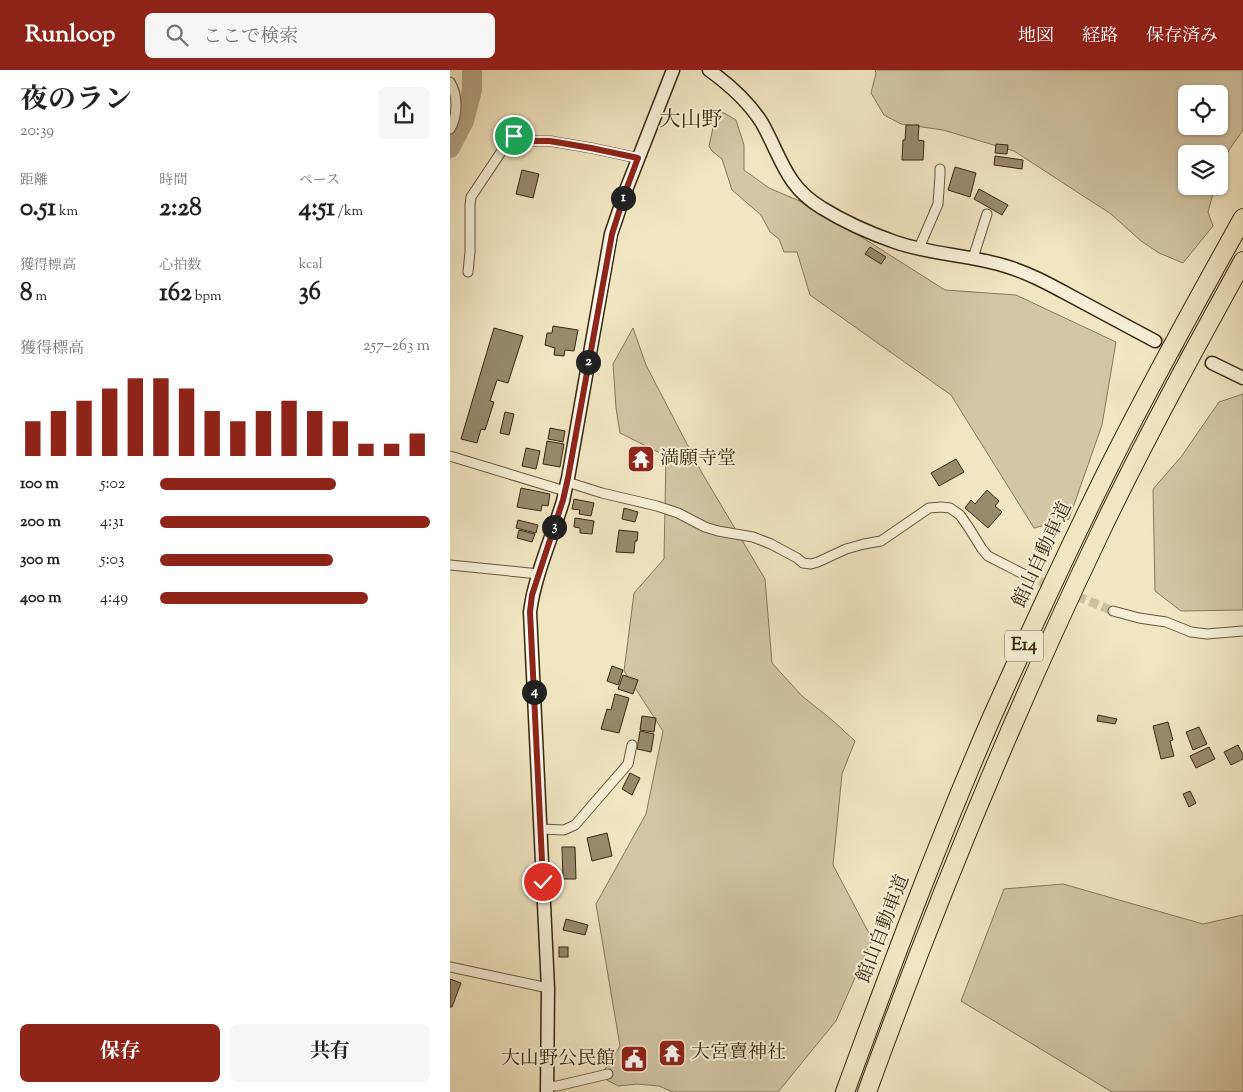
<!DOCTYPE html>
<html lang="ja">
<meta charset="utf-8">
<style>
:root{--surface:#fff;--page:#f6f6f6;--text:#222;--muted:#767676;--accent:#8f2418}
body{margin:0;font-family:"Sorts Mill Goudy","Noto Serif JP",serif;background:var(--page);color:var(--text);height:100vh;display:flex;flex-direction:column;font-size:19px;white-space:nowrap}
*{box-sizing:border-box;margin:0}
p{font-size:16px;color:var(--muted)}
.icon{flex:none;width:28px;height:28px;fill:none;stroke:currentColor;stroke-width:2;stroke-linecap:round;stroke-linejoin:round}
.map{position:relative;flex:1;overflow:hidden}
.panel{display:flex;flex-direction:column;background:var(--surface);width:450px}
.panel>*{flex:none}
.controls{position:absolute;left:728px;top:15px;display:grid;gap:10px}
.controls a{display:grid;place-items:center;width:50px;height:50px;border-radius:8px;background:var(--surface);box-shadow:0 1px 4px #0004;font-size:25px}
.pin{position:absolute;display:grid;place-items:center;width:42px;height:42px;color:#fff;margin:-21px;border:2px solid #fff;border-radius:50%;box-shadow:0 1px 5px #0007}
.km{position:absolute;width:25px;height:25px;margin:-12px;border-radius:50%;background:#222;color:#fff;font-size:14px;line-height:25px;text-align:center}
.round{display:grid;place-items:center;flex:none;width:52px;height:52px;border-radius:8px;background:var(--page)}
.head{display:flex;align-items:center;justify-content:space-between;height:85px;padding:0 20px}
h1{font-size:28px;font-weight:700;line-height:38px}
.metrics{display:grid;grid-template-columns:repeat(3,1fr);gap:8px;height:85px;padding:5px 20px}
.metrics div{display:grid;align-content:center}
.metrics b{font-size:25px;font-weight:700}
.metrics small{font-size:14px;font-weight:400}
.metrics p{font-size:14px}
.chart{height:140px;padding:10px 20px}
.chart p{display:flex;justify-content:space-between}
.chart svg{width:100%;height:90px;margin-top:5px;stroke:var(--accent);stroke-width:6}
.action{display:flex;gap:10px;margin-top:auto;padding:10px 20px}
.action a{flex:1;height:58px;border-radius:8px;background:var(--accent);color:#fff;font-size:20px;font-weight:700;line-height:58px;text-align:center}
.action a+a{background:var(--page);color:var(--text)}
ul{padding:0 20px;list-style:none;font-size:16px}
li{display:grid;grid-template-columns:80px 60px 1fr;align-items:center;height:38px}
li i{height:12px;border-radius:6px;background:var(--accent)}
header{display:flex;align-items:center;gap:30px;box-sizing:border-box;height:70px;padding:0 25px;background:var(--accent);color:#fff}
header strong{font-size:24px}
nav{display:flex;gap:28px;margin-inline-start:auto;font-size:18px}
.search{width:350px;height:45px;background:var(--page);display:flex;align-items:center;gap:12px;box-sizing:border-box;padding:0 18px;border-radius:8px;color:var(--muted);font-size:19px}
main{display:flex;flex:1;min-height:0}
.map>svg:first-child{display:block}
.green{fill:#d2c6a4;stroke:#85765a;fill-rule:evenodd}
.lines{fill:none;stroke-linecap:round;stroke-linejoin:round}
.river{stroke:#b2a585;stroke-width:20}
.building{fill:#988a6d;stroke:#382710}
.street-tunnel{stroke:#ccc09e;stroke-width:9;stroke-dasharray:9 4.5;stroke-linecap:butt}
.secondary-tunnel{stroke:#ccc09e;stroke-width:12;stroke-dasharray:12 6;stroke-linecap:butt}
.street-casing{stroke:#66573c;stroke-width:11}
.secondary-casing{stroke:#382710;stroke-width:15}
.highway-casing{stroke:#382710;stroke-width:20}
.street{stroke:#f6efd7;stroke-width:9}
.secondary{stroke:#f6efd7;stroke-width:12}
.highway{stroke:#f1e6c2;stroke-width:18}
.route-casing{stroke:#fff;stroke-width:10}
.route{stroke:#8f2418;stroke-width:6}
.labels{text-anchor:middle;dominant-baseline:central;stroke-width:4;stroke-linejoin:round;paint-order:stroke}
.shield{fill:#f6efd7;stroke:#71634c;stroke-width:1}
.shield-label{font-size:18px;font-weight:bold;fill:#382710}
.poi-label{font-size:19px;fill:#382710;stroke:#f6efd7;text-anchor:start}
.street-label{font-size:19px;fill:#382710;stroke:#f6efd7}
.quarter-label{font-size:21px;fill:#382710;stroke:#f6efd7}
</style>
<header>
<strong>Runloop</strong>
<div class="search"><svg class="icon" aria-label="search" viewBox="0 0 24 24"><circle cx="10" cy="10" r="6"/><path d="M15 15l6 6"/></svg>ここで検索</div>
<nav><a>地図</a><a>経路</a><a>保存済み</a></nav>
</header>
<main>
<section class="panel">
<div class="head"><div><h1>夜のラン</h1><p>20:39</p></div><a class="round"><svg class="icon" aria-label="share" viewBox="0 0 24 24"><path d="M12 15V3M7 8l5-5 5 5M5 13v7h14v-7"/></svg></a></div>
<div class="metrics">
<div><p>距離</p><b>0.51<small> km</small></b></div>
<div><p>時間</p><b>2:28</b></div>
<div><p>ペース</p><b>4:51<small> /km</small></b></div>
</div>
<div class="metrics">
<div><p>獲得標高</p><b>8<small> m</small></b></div>
<div><p>心拍数</p><b>162<small> bpm</small></b></div>
<div><p>kcal</p><b>36</b></div>
</div>
<div class="chart"><p><span>獲得標高</span>257–263 m</p>
<svg viewBox="0 0 160 44" preserveAspectRatio="none"><path d="M5 44V27M15 44V22M25 44V17M35 44V11M45 44V6M55 44V6M65 44V11M75 44V22M85 44V27M95 44V22M105 44V17M115 44V22M125 44V27M135 44V38M145 44V38M155 44V33"/></svg>
</div>
<ul>
<li><b>100 m</b>5:02<i style="width:65%"></i></li>
<li><b>200 m</b>4:31<i style="width:100%"></i></li>
<li><b>300 m</b>5:03<i style="width:64%"></i></li>
<li><b>400 m</b>4:49<i style="width:77%"></i></li>
</ul>
<div class="action"><a>保存</a><a>共有</a></div>
</section>
<div class="map">
<svg width="793" height="1022" viewBox="0 0 793 1022">
<rect width="100%" height="100%" fill="#f1e6c2"/>
<filter id="stains"><feTurbulence type="fractalNoise" baseFrequency=".004" numOctaves="4"/><feColorMatrix values="0 0 0 0 .2 0 0 0 0 .09 0 0 0 0 .02 0 0 0 .5 -.17"/></filter>
<radialGradient id="worn" r=".72"><stop offset=".6" stop-color="#630" stop-opacity="0"/><stop offset="1" stop-color="#630" stop-opacity=".3"/></radialGradient>
<g class="green">
<path d="M 425,0 L 793,0 L 793,60 L 779,80 L 769,104 L 769,84 L 736,84 L 736,116 L 765,116 L 758,142 L 763,156 L 733,193 L 709,183 L 691,171 L 661,144 L 564,81 L 493,60 L 451,54 L 434,45 L 421,23 L 426,3 ZM 736,24 L 769,24 L 769,56 L 736,56 Z"/>
<path d="M 267,39 L 286,50 L 294,75 L 294,100 L 319,118 L 359,135 L 394,156 L 495,220 L 566,225 L 666,272 L 652,355 L 619,449 L 584,458 L 501,325 L 360,225 L 347,182 L 334,182 L 329,169 L 320,162 L 311,145 L 282,120 L 272,89 L 262,81 L 259,76 Z"/>
<path d="M 183,258 L 196,295 L 252,403 L 315,509 L 322,593 L 352,626 L 382,650 L 405,671 L 392,704 L 383,795 L 422,869 L 386,951 L 328,1022 L 223,1022 L 209,1016 L 187,1014 L 168,1016 L 157,1010 L 155,999 L 162,989 L 170,976 L 146,834 L 196,744 L 213,661 L 174,601 L 184,523 L 214,489 L 216,386 L 170,363 L 166,338 L 163,294 Z"/>
<path d="M 793,324 L 793,540 L 731,541 L 705,521 L 703,419 L 731,387 L 769,332 Z"/>
<path d="M 613,814 L 753,854 L 793,845 L 793,1022 L 662,1022 L 511,931 L 554,819 Z"/>
</g>
<g class="lines">
<path class="river" d="M 0,78 L 14,51 L 22,20 L 22,0"/>
</g>
<g class="building">
<path d="M 456,55 L 469,55 L 468,70 L 474,71 L 473,90 L 452,90 L 453,70 L 455,70 Z"/>
<path d="M 546,74 L 558,75 L 557,84 L 545,83 Z"/>
<path d="M 545,86 L 573,90 L 572,99 L 544,95 Z"/>
<path d="M 505,97 L 526,103 L 520,127 L 498,120 Z"/>
<path d="M 72,100 L 89,104 L 83,128 L 66,124 Z"/>
<path d="M 529,119 L 558,135 L 552,145 L 524,129 Z"/>
<path d="M 420,177 L 436,187 L 431,194 L 415,184 Z"/>
<path d="M 103,256 L 128,260 L 124,281 L 115,280 L 114,286 L 104,285 L 105,278 L 95,275 L 97,263 L 102,263 Z"/>
<path d="M 44,258 L 73,266 L 58,313 L 47,310 L 40,331 L 44,332 L 35,360 L 31,359 L 27,373 L 11,369 Z"/>
<path d="M 55,342 L 64,344 L 59,365 L 50,363 Z"/>
<path d="M 100,358 L 115,361 L 113,372 L 98,369 Z"/>
<path d="M 97,371 L 114,374 L 110,397 L 93,394 Z"/>
<path d="M 76,378 L 90,381 L 86,399 L 72,396 Z"/>
<path d="M 195,383 L 197,393 L 191,394 L 191,390 L 186,391 L 185,388 L 188,388 L 187,384 Z"/>
<path d="M 506,389 L 514,402 L 489,416 L 481,403 Z"/>
<path d="M 71,418 L 100,424 L 98,436 L 92,435 L 91,441 L 67,437 Z"/>
<path d="M 537,420 L 549,431 L 545,436 L 552,442 L 538,458 L 515,438 L 521,430 L 525,434 Z"/>
<path d="M 124,429 L 144,433 L 141,446 L 129,444 L 130,440 L 122,439 Z"/>
<path d="M 174,438 L 188,442 L 185,452 L 172,449 Z"/>
<path d="M 125,448 L 144,451 L 142,464 L 130,463 L 130,458 L 124,457 Z"/>
<path d="M 68,450 L 88,455 L 86,463 L 66,458 Z"/>
<path d="M 69,460 L 85,464 L 82,472 L 67,468 Z"/>
<path d="M 169,460 L 188,462 L 187,471 L 185,471 L 184,483 L 166,482 Z"/>
<path d="M 162,596 L 173,600 L 168,615 L 157,611 Z"/>
<path d="M 173,605 L 188,610 L 183,624 L 168,619 Z"/>
<path d="M 165,624 L 179,628 L 169,663 L 151,659 L 157,639 L 161,640 Z"/>
<path d="M 648,645 L 667,649 L 665,654 L 647,651 Z"/>
<path d="M 192,646 L 206,648 L 204,662 L 190,660 Z"/>
<path d="M 718,652 L 723,670 L 720,671 L 724,686 L 711,689 L 703,656 Z"/>
<path d="M 749,657 L 757,674 L 743,680 L 736,662 Z"/>
<path d="M 190,661 L 204,664 L 201,682 L 187,679 Z"/>
<path d="M 788,675 L 793,685 L 793,689 L 781,695 L 774,682 Z"/>
<path d="M 759,677 L 765,689 L 746,698 L 740,686 Z"/>
<path d="M 180,703 L 190,708 L 182,725 L 172,719 Z"/>
<path d="M 740,721 L 746,733 L 739,737 L 733,724 Z"/>
<path d="M 157,763 L 162,786 L 142,791 L 137,768 Z"/>
<path d="M 112,777 L 125,777 L 126,809 L 113,809 Z"/>
<path d="M 116,849 L 138,855 L 135,865 L 113,860 Z"/>
<rect x="109" y="877" width="9" height="10"/>
<path d="M 0,909 L 11,913 L 2,937 L 0,937 Z"/>
<path d="M 217,981 L 226,981 L 226,990 L 218,990 L 218,988 L 213,988 L 213,986 L 217,985 Z"/>
<path d="M 192,983 L 194,993 L 176,996 L 174,985 Z"/>
</g>
<g class="lines">
<path class="street-tunnel" d="M 577,506 L 663,541"/>
<path class="secondary-tunnel" d="M 705,271 L 762,293"/>
<g class="street-casing">
<g id="street">
<path d="M 0,12 C 8,25 8,46 0,59"/>
<path d="M 469,178 L 488,134 L 490,105 L 490,99"/>
<path d="M 523,188 L 537,144"/>
<path d="M 18,202 L 20,182 L 20,135 L 21,127 L 61,67 L 64,66 L 84,71 L 100,71 L 141,78 L 188,88"/>
<path d="M 0,386 L 115,421"/>
<path d="M 117,412 L 152,423 L 207,436 L 228,443 L 255,457 L 268,461 L 303,467 L 321,474 L 347,488 L 353,493 L 361,494 L 368,492 L 396,479 L 414,474 L 431,471 L 479,438 L 491,437 L 500,438 L 510,445 L 519,458 L 532,479 L 538,486 L 577,506"/>
<path d="M 0,495 L 89,504"/>
<path d="M 663,541 L 689,548 L 716,552 L 741,562 L 757,564 L 793,561"/>
<path d="M 90,759 L 114,760 L 125,755 L 178,694 L 182,675"/>
<path d="M 0,897 L 98,918"/>
<path d="M 98,1016 L 107,1016 L 158,1004"/>
</g>
</g>
<g class="secondary-casing">
<g id="secondary">
<path d="M 259,0 C 280,15 298,31 312,53 C 331,87 336,117 372,138 C 393,151 422,164 445,172 C 479,184 517,185 552,195 C 577,202 599,214 621,226 C 649,241 677,256 705,271"/>
<path d="M 762,293 L 793,308"/>
<path d="M 97,1022 L 98,918 L 80,542 C 85,504 102,468 113,431 C 115,423 116,415 118,408 L 161,164 L 176,120 L 223,0"/>
</g>
</g>
<g class="highway-casing">
<g id="highway">
<path d="M 395,1022 C 441,897 488,771 541,649 C 578,566 616,484 656,403 C 699,317 746,232 793,148"/>
<path d="M 417,1022 C 486,832 563,645 650,463 C 694,371 744,280 793,191"/>
</g>
</g>
<use href="#street" class="street"/>
<use href="#secondary" class="secondary"/>
<use href="#highway" class="highway"/>
</g>
<g class="lines">
<g class="route-casing">
<path id="route" d="M 64,66 L 84,71 L 100,71 L 141,78 L 188,88 L 176,120 L 162,164 L 118,408 L 113,430 L 82,525 L 80,542 L 81,562 L 93,812"/>
</g>
<use href="#route" class="route"/>
</g>
<defs>
<g id="temple-square" transform="scale(1.4375)"><rect x="-9" y="-9" width="18" height="18" rx="4" fill="#8f2418" stroke="#f6efd7"/><path d="M0-6L5-2H3V0L6.5 2.5H4V6H1.5V3h-3V6H-4V2.5H-6.5L-3 0V-2H-5Z" fill="#fff"/></g>
<g id="civic-square" transform="scale(1.4375)"><rect x="-9" y="-9" width="18" height="18" rx="4" fill="#8f2418" stroke="#f6efd7"/><path d="M-.6-6.5H3V-4.5H.6V-3L4-1V1h2V6H-6V1h2V-1L-.6-3ZM-1.2 2.5V6h2.4V2.5Z" fill="#fff"/></g>
</defs>
<g fill-rule="evenodd">
<use href="#temple-square" x="191" y="389"/>
<use href="#temple-square" x="222" y="983"/>
<use href="#civic-square" x="184" y="989"/>
</g>
<g class="labels">
<rect class="shield" x="555" y="560.5" width="38" height="31" rx="4"/>
<g class="shield-label">
<text x="574" y="576">E14</text>
</g>
<g class="poi-label">
<text x="210" y="389">満願寺堂</text>
<text x="241" y="983">大宮賣神社</text>
<text x="165" y="989" text-anchor="end">大山野公民館</text>
</g>
<g class="street-label">
<text transform="translate(593 485) rotate(-65)">館山自動車道</text>
<text transform="translate(434 859) rotate(-69)">館山自動車道</text>
</g>
<g class="quarter-label">
<text x="241" y="51">大山野</text>
</g>
</g>
<rect width="100%" height="100%" filter="url(#stains)"/>
<rect width="100%" height="100%" fill="url(#worn)"/>
</svg>
<div class="controls">
<a><svg class="icon" aria-label="locate" viewBox="0 0 24 24"><circle cx="12" cy="12" r="6"/><path d="M12 2v4M12 18v4M2 12h4M18 12h4"/></svg></a>
<a><svg class="icon" aria-label="layers" viewBox="0 0 24 24"><path d="M12 4l9 5-9 5-9-5zM3 14l9 5 9-5"/></svg></a>
</div>
<div class="pin" style="left:64px;top:66px;background:#1e9e55"><svg class="icon" aria-label="arrive" viewBox="0 0 24 24"><path d="M6 21V4h12l-3 4 3 4H6"/></svg></div>
<div class="pin" style="left:93px;top:812px;background:#d93025"><svg class="icon" aria-label="check" viewBox="0 0 24 24"><path d="M5 12l5 5 9-10"/></svg></div>
<b class="km" style="left:173px;top:128px">1</b>
<b class="km" style="left:138px;top:292px">2</b>
<b class="km" style="left:104px;top:457px">3</b>
<b class="km" style="left:84px;top:622px">4</b>
</div>
</main>
